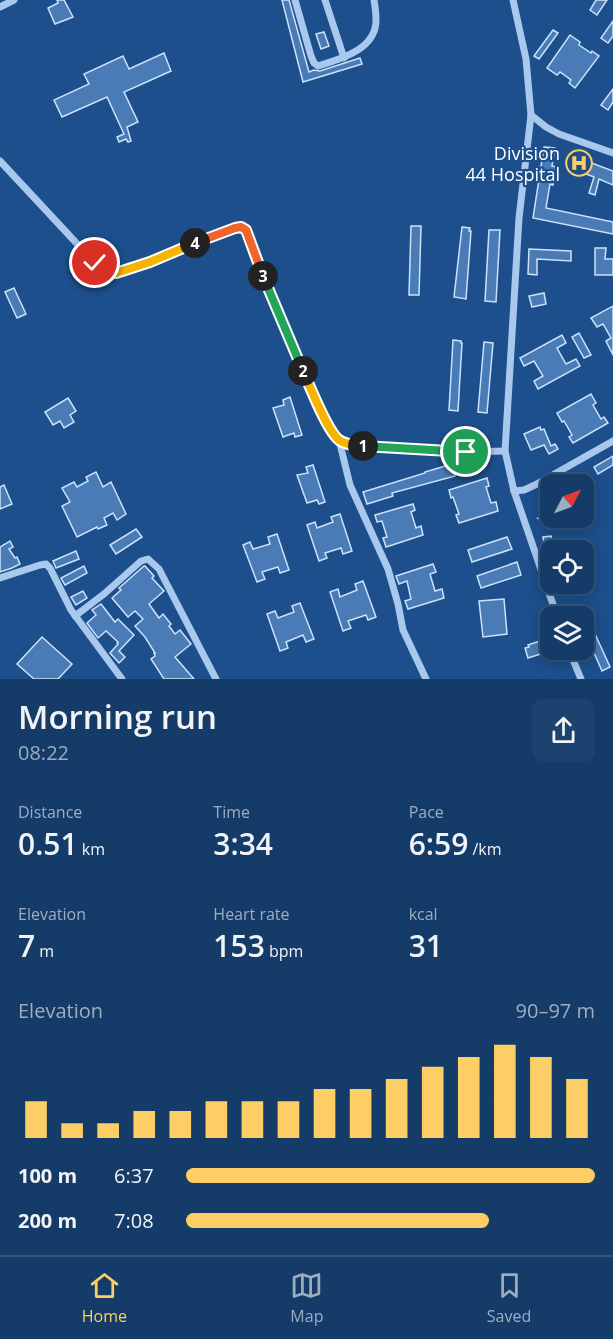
<!DOCTYPE html>
<meta charset="utf-8">
<style>
:root{--surface:#153b69;--page:#1e426f;--text:#f1f3f6;--muted:#9dadc0;--line:#34557d;--accent:#fdce65}
body{margin:0;font-family:"Open Sans",sans-serif;background:var(--page);color:var(--text);height:100vh;display:flex;flex-direction:column;font-size:22px;white-space:nowrap}
*{box-sizing:border-box;margin:0}
p{font-size:20px;color:var(--muted)}
.icon{flex:none;width:33px;height:33px;fill:none;stroke:currentColor;stroke-width:2;stroke-linecap:round;stroke-linejoin:round}
.map{position:relative;height:679px;overflow:hidden}
.drawer{display:flex;flex-direction:column;background:var(--surface);flex:1}
.drawer>*{flex:none}
.needle{width:39px;rotate:49deg}
.tools{position:absolute;left:540px;top:474px;display:grid;gap:12px}
.tools a{display:grid;place-items:center;width:54px;height:54px;border-radius:12px;background:var(--surface);box-shadow:0 3px 15px #0003,0 0 0 2px var(--line);font-size:30px}
.pin{position:absolute;display:grid;place-items:center;width:51px;height:51px;color:#fff;margin:-26px;border:3px solid #fff;border-radius:50%;box-shadow:0 2px 6px #0007}
.km{position:absolute;width:30px;height:30px;margin:-15px;border-radius:50%;background:#222;color:#fff;font-size:16px;line-height:30px;text-align:center}
.round{display:grid;place-items:center;flex:none;width:63px;height:63px;border-radius:12px;background:var(--page)}
.headline{display:flex;align-items:center;justify-content:space-between;height:102px;padding:0 18px}
h1{font-size:33px;font-weight:600;line-height:45px}
.metrics{display:grid;grid-template-columns:repeat(3,1fr);gap:9px;height:102px;padding:6px 18px}
.metrics div{display:grid;align-content:center}
.metrics b{font-size:30px;font-weight:600}
.metrics small{font-size:16px;font-weight:400}
.metrics p{font-size:16px}
.chart{height:168px;padding:12px 18px}
.chart p{display:flex;justify-content:space-between}
.chart svg{width:100%;height:108px;margin-top:6px;stroke:var(--accent);stroke-width:6}
ul{padding:0 18px;list-style:none;font-size:20px}
li{display:grid;grid-template-columns:96px 72px 1fr;align-items:center;height:45px}
li i{height:15px;border-radius:8px;background:var(--accent)}
.menu{display:flex;justify-content:space-around;align-items:center;height:84px;border-top:2px solid var(--line);background:var(--surface);font-size:16px;color:var(--muted)}
.menu a{display:grid;justify-items:center;gap:3px}
.menu .active{color:var(--accent)}
.map>svg:first-child{display:block}
.building{fill:#497bb6;stroke:#cde2f9;stroke-width:1.5}
.lines{fill:none;stroke-linecap:round;stroke-linejoin:round}
.minor{stroke:#a8c8ed;stroke-width:7}
.split-1-casing{stroke:#fff;stroke-width:12}
.split-2-casing{stroke:#fff;stroke-width:12}
.split-3-casing{stroke:#fff;stroke-width:12}
.split-4-casing{stroke:#fff;stroke-width:12}
.split-5-casing{stroke:#fff;stroke-width:12}
.split-1{stroke:#22a559;stroke-width:8}
.split-2{stroke:#f5b400;stroke-width:8}
.split-3{stroke:#22a559;stroke-width:8}
.split-4{stroke:#f0652b;stroke-width:8}
.split-5{stroke:#f5b400;stroke-width:8}
.labels{text-anchor:middle;dominant-baseline:central;stroke-width:4.5;stroke-linejoin:round;paint-order:stroke}
.poi-label{font-size:18px;fill:#fff;stroke:#1c4f8c;text-anchor:end}
</style>
<div class="map">
<svg width="613" height="679" viewBox="0 0 613 679">
<rect width="100%" height="100%" fill="#1c4f8c"/>
<g class="building">
<path d="M 57,0 L 64,0 L 73,17 L 55,24 L 48,8 L 58,3 Z"/>
<path d="M 282,0 L 289,0 L 309,72 L 314,70 L 320,71 L 360,58 L 362,64 L 303,82 Z"/>
<path d="M 596,0 L 607,0 L 597,15 L 590,10 Z"/>
<path d="M 613,21 L 613,36 L 608,43 L 601,38 Z"/>
<path d="M 553,30 L 558,33 L 539,59 L 534,56 Z"/>
<path d="M 324,32 L 329,46 L 321,49 L 316,34 Z"/>
<path d="M 570,35 L 580,42 L 579,45 L 591,53 L 592,51 L 599,56 L 575,88 L 569,83 L 571,80 L 560,72 L 557,75 L 547,68 Z"/>
<path d="M 164,53 L 171,71 L 124,92 L 138,122 L 127,127 L 131,141 L 128,142 L 126,139 L 119,142 L 117,137 L 124,134 L 107,97 L 62,117 L 54,100 L 89,84 L 84,74 L 123,56 L 129,69 Z"/>
<path d="M 613,89 L 613,102 L 608,110 L 601,105 Z"/>
<path d="M 544,147 L 555,148 L 552,166 L 557,167 L 553,185 L 550,184 L 546,208 L 613,222 L 613,234 L 533,218 Z"/>
<path d="M 573,156 L 613,171 L 613,185 L 599,179 L 595,195 L 589,193 L 594,177 L 568,167 Z"/>
<path d="M 411,226 L 421,226 L 419,295 L 409,295 Z"/>
<path d="M 462,227 L 470,228 L 469,231 L 471,231 L 466,299 L 454,297 Z"/>
<path d="M 489,230 L 500,230 L 496,302 L 485,301 Z"/>
<path d="M 595,248 L 606,248 L 605,259 L 613,259 L 613,275 L 595,275 Z"/>
<path d="M 529,249 L 571,251 L 571,261 L 537,259 L 537,275 L 528,274 Z"/>
<path d="M 14,288 L 26,314 L 17,318 L 5,292 Z"/>
<path d="M 544,293 L 546,304 L 532,307 L 529,296 Z"/>
<path d="M 613,306 L 613,355 L 606,341 L 611,338 L 603,324 L 597,327 L 591,318 Z"/>
<path d="M 579,333 L 591,355 L 584,358 L 572,337 Z"/>
<path d="M 562,335 L 566,343 L 557,348 L 566,364 L 576,359 L 580,366 L 538,389 L 534,381 L 543,376 L 534,361 L 524,366 L 520,358 Z"/>
<path d="M 453,340 L 461,341 L 461,343 L 462,343 L 458,411 L 449,410 Z"/>
<path d="M 484,342 L 493,343 L 487,413 L 478,412 Z"/>
<path d="M 591,394 L 596,403 L 593,405 L 601,419 L 604,417 L 608,423 L 573,443 L 569,437 L 572,435 L 564,421 L 562,422 L 557,413 Z"/>
<path d="M 290,397 L 302,435 L 295,437 L 294,433 L 283,437 L 273,408 L 284,405 L 283,400 Z"/>
<path d="M 68,398 L 76,411 L 70,415 L 74,422 L 64,428 L 60,421 L 53,425 L 45,412 Z"/>
<path d="M 540,427 L 541,430 L 544,429 L 551,446 L 555,444 L 558,449 L 549,454 L 544,445 L 531,450 L 524,434 Z"/>
<path d="M 613,456 L 613,465 L 598,474 L 594,467 Z"/>
<path d="M 452,464 L 455,476 L 392,493 L 393,496 L 367,504 L 363,492 L 425,473 L 425,472 Z"/>
<path d="M 313,465 L 325,502 L 319,504 L 317,500 L 307,503 L 297,475 L 308,473 L 306,467 Z"/>
<path d="M 96,472 L 103,487 L 111,482 L 126,514 L 117,520 L 113,513 L 104,518 L 107,525 L 98,529 L 97,527 L 77,537 L 62,506 L 70,502 L 62,488 L 74,482 L 77,487 L 88,481 L 86,477 Z"/>
<path d="M 487,478 L 489,486 L 486,487 L 491,503 L 496,502 L 498,511 L 459,523 L 456,515 L 459,514 L 453,497 L 451,498 L 449,490 Z"/>
<path d="M 4,485 L 12,504 L 0,509 L 0,487 Z"/>
<path d="M 413,504 L 415,510 L 411,512 L 416,528 L 421,526 L 423,535 L 386,547 L 383,538 L 387,537 L 382,521 L 377,522 L 375,515 Z"/>
<path d="M 340,514 L 352,551 L 343,554 L 341,548 L 325,553 L 327,558 L 319,561 L 307,525 L 315,522 L 317,528 L 333,522 L 331,517 Z"/>
<path d="M 537,518 L 562,518 L 558,527 Z"/>
<path d="M 136,529 L 142,537 L 116,554 L 110,545 Z"/>
<path d="M 277,534 L 289,570 L 280,573 L 278,567 L 262,572 L 265,579 L 257,582 L 243,545 L 250,542 L 253,549 L 270,544 L 268,537 Z"/>
<path d="M 551,536 L 553,550 L 550,550 L 550,562 L 547,562 L 543,537 Z"/>
<path d="M 507,537 L 512,549 L 472,562 L 468,550 Z"/>
<path d="M 10,541 L 13,547 L 9,549 L 15,558 L 17,557 L 20,564 L 12,568 L 0,572 L 0,547 Z"/>
<path d="M 76,551 L 79,559 L 56,568 L 53,561 Z"/>
<path d="M 517,562 L 521,575 L 481,588 L 477,576 Z"/>
<path d="M 433,564 L 436,572 L 430,574 L 435,591 L 442,589 L 444,598 L 408,609 L 405,601 L 411,599 L 407,581 L 399,584 L 396,576 Z"/>
<path d="M 84,566 L 87,573 L 65,585 L 61,578 Z"/>
<path d="M 144,566 L 145,566 L 154,576 L 152,578 L 164,591 L 149,604 L 159,618 L 163,614 L 171,624 L 169,626 L 175,634 L 180,630 L 191,644 L 175,657 L 194,679 L 164,679 L 151,659 L 155,656 L 154,653 L 155,653 L 145,637 L 135,626 L 143,619 L 135,611 L 128,617 L 112,598 L 121,590 L 119,588 Z"/>
<path d="M 363,581 L 376,617 L 368,620 L 366,615 L 348,621 L 351,628 L 343,631 L 330,592 L 338,589 L 340,597 L 357,590 L 355,584 Z"/>
<path d="M 83,591 L 87,598 L 76,605 L 71,597 Z"/>
<path d="M 504,599 L 507,634 L 483,637 L 479,601 Z"/>
<path d="M 300,603 L 314,639 L 306,642 L 303,635 L 286,642 L 288,648 L 280,651 L 267,614 L 275,611 L 278,618 L 294,612 L 292,606 Z"/>
<path d="M 101,604 L 115,622 L 118,619 L 134,635 L 119,651 L 125,657 L 119,663 L 110,653 L 118,644 L 117,643 L 118,642 L 106,631 L 98,638 L 87,623 L 96,615 L 92,610 Z"/>
<path d="M 591,625 L 610,667 L 602,671 L 584,630 L 584,628 Z"/>
<path d="M 42,637 L 72,664 L 58,679 L 34,679 L 17,664 Z"/>
<path d="M 549,638 L 550,651 L 528,658 L 525,648 L 529,647 L 528,645 Z"/>
</g>
<g class="lines">
<g class="minor">
<path d="M 295,0 L 311,56 L 314,63 L 318,66 C 341,59 377,49 376,19 C 376,13 375,6 374,0"/>
<path d="M 325,0 L 344,58"/>
<path d="M 513,0 L 526,59 L 531,115 L 519,218 L 505,451 L 514,491 L 557,616"/>
<path d="M 0,7 L 14,0"/>
<path d="M 531,115 L 546,127 L 559,134 L 613,153"/>
<path d="M 0,161 L 95,263 L 105,269 L 116,274 L 150,262 L 211,236 L 235,228 L 241,227 L 246,230 C 271,298 300,364 331,430 L 339,440 L 348,444 L 466,452 L 505,451"/>
<path d="M 339,440 L 350,485 L 388,569 L 398,604 L 403,630 L 426,679"/>
<path d="M 514,491 L 524,490 L 535,485 L 613,441"/>
<path d="M 0,578 L 40,565 L 46,564 L 50,568 L 71,610 L 122,679"/>
<path d="M 75,616 L 104,594 L 141,561 L 148,559 L 159,569 L 216,679"/>
<path d="M 569,650 L 581,679"/>
</g>
</g>
<g class="lines">
<g class="split-1-casing">
<path id="split-1" d="M 363,446 L 466,452"/>
</g>
<g class="split-2-casing">
<path id="split-2" d="M 303,371 C 310,386 327,431 339,440 C 346,445 354,445 363,446"/>
</g>
<g class="split-3-casing">
<path id="split-3" d="M 263,276 L 303,371"/>
</g>
<g class="split-4-casing">
<path id="split-4" d="M 195,243 L 235,228 L 241,227 L 246,230 L 263,276"/>
</g>
<g class="split-5-casing">
<path id="split-5" d="M 95,263 L 105,269 L 116,273 L 150,262 L 195,243"/>
</g>
<use href="#split-1" class="split-1"/>
<use href="#split-2" class="split-2"/>
<use href="#split-3" class="split-3"/>
<use href="#split-4" class="split-4"/>
<use href="#split-5" class="split-5"/>
</g>
<defs>
<g id="hospital-ring" transform="scale(1.35)"><circle r="9.5" fill="#1c4f8c" stroke="#fdce65" stroke-width="1.5"/><path d="M-5-5h3v3.5h4V-5h3V5h-3V1.5h-4V5h-3Z" fill="#fdce65"/></g>
</defs>
<g fill-rule="evenodd">
<use href="#hospital-ring" x="579" y="163"/>
</g>
<g class="labels">
<g class="poi-label">
<text x="560" y="153">Division<tspan x="560" dy="21">44 Hospital</tspan></text>
</g>
</g>
</svg>
<div class="tools">
<a><svg class="needle" viewBox="-14 -14 28 28"><path d="M0-13l5 13h-10z" fill="#e53935"/><path d="M0 13l5-13h-10z" fill="#9dadc0"/></svg></a>
<a><svg class="icon" aria-label="locate" viewBox="0 0 24 24"><circle cx="12" cy="12" r="6"/><path d="M12 2v4M12 18v4M2 12h4M18 12h4"/></svg></a>
<a><svg class="icon" aria-label="layers" viewBox="0 0 24 24"><path d="M12 4l9 5-9 5-9-5zM3 14l9 5 9-5"/></svg></a>
</div>
<div class="pin" style="left:466px;top:452px;background:#1e9e55"><svg class="icon" aria-label="arrive" viewBox="0 0 24 24"><path d="M6 21V4h12l-3 4 3 4H6"/></svg></div>
<div class="pin" style="left:95px;top:263px;background:#d93025"><svg class="icon" aria-label="check" viewBox="0 0 24 24"><path d="M5 12l5 5 9-10"/></svg></div>
<b class="km" style="left:363px;top:446px">1</b>
<b class="km" style="left:303px;top:371px">2</b>
<b class="km" style="left:263px;top:276px">3</b>
<b class="km" style="left:195px;top:243px">4</b>
</div>
<section class="drawer">
<div class="headline"><div><h1>Morning run</h1><p>08:22</p></div><a class="round"><svg class="icon" aria-label="share" viewBox="0 0 24 24"><path d="M12 15V3M7 8l5-5 5 5M5 13v7h14v-7"/></svg></a></div>
<div class="metrics">
<div><p>Distance</p><b>0.51<small> km</small></b></div>
<div><p>Time</p><b>3:34</b></div>
<div><p>Pace</p><b>6:59<small> /km</small></b></div>
</div>
<div class="metrics">
<div><p>Elevation</p><b>7<small> m</small></b></div>
<div><p>Heart rate</p><b>153<small> bpm</small></b></div>
<div><p>kcal</p><b>31</b></div>
</div>
<div class="chart"><p><span>Elevation</span>90–97 m</p>
<svg viewBox="0 0 160 44" preserveAspectRatio="none"><path d="M5 44V29M15 44V38M25 44V38M35 44V33M45 44V33M55 44V29M65 44V29M75 44V29M85 44V24M95 44V24M105 44V20M115 44V15M125 44V11M135 44V6M145 44V11M155 44V20"/></svg>
</div>
<ul>
<li><b>100 m</b>6:37<i style="width:100%"></i></li>
<li><b>200 m</b>7:08<i style="width:74%"></i></li>
</ul>
</section>
<nav class="menu">
<a class="active"><svg class="icon" aria-label="home" viewBox="0 0 24 24"><path d="M3 11l9-7 9 7M6 9v11h12V9"/></svg>Home</a>
<a><svg class="icon" aria-label="map" viewBox="0 0 24 24"><path d="M3 6l6-2 6 2 6-2v14l-6 2-6-2-6 2zM9 4v14M15 6v14"/></svg>Map</a>
<a><svg class="icon" aria-label="saved" viewBox="0 0 24 24"><path d="M7 4h10v16l-5-4-5 4z"/></svg>Saved</a>
</nav>
